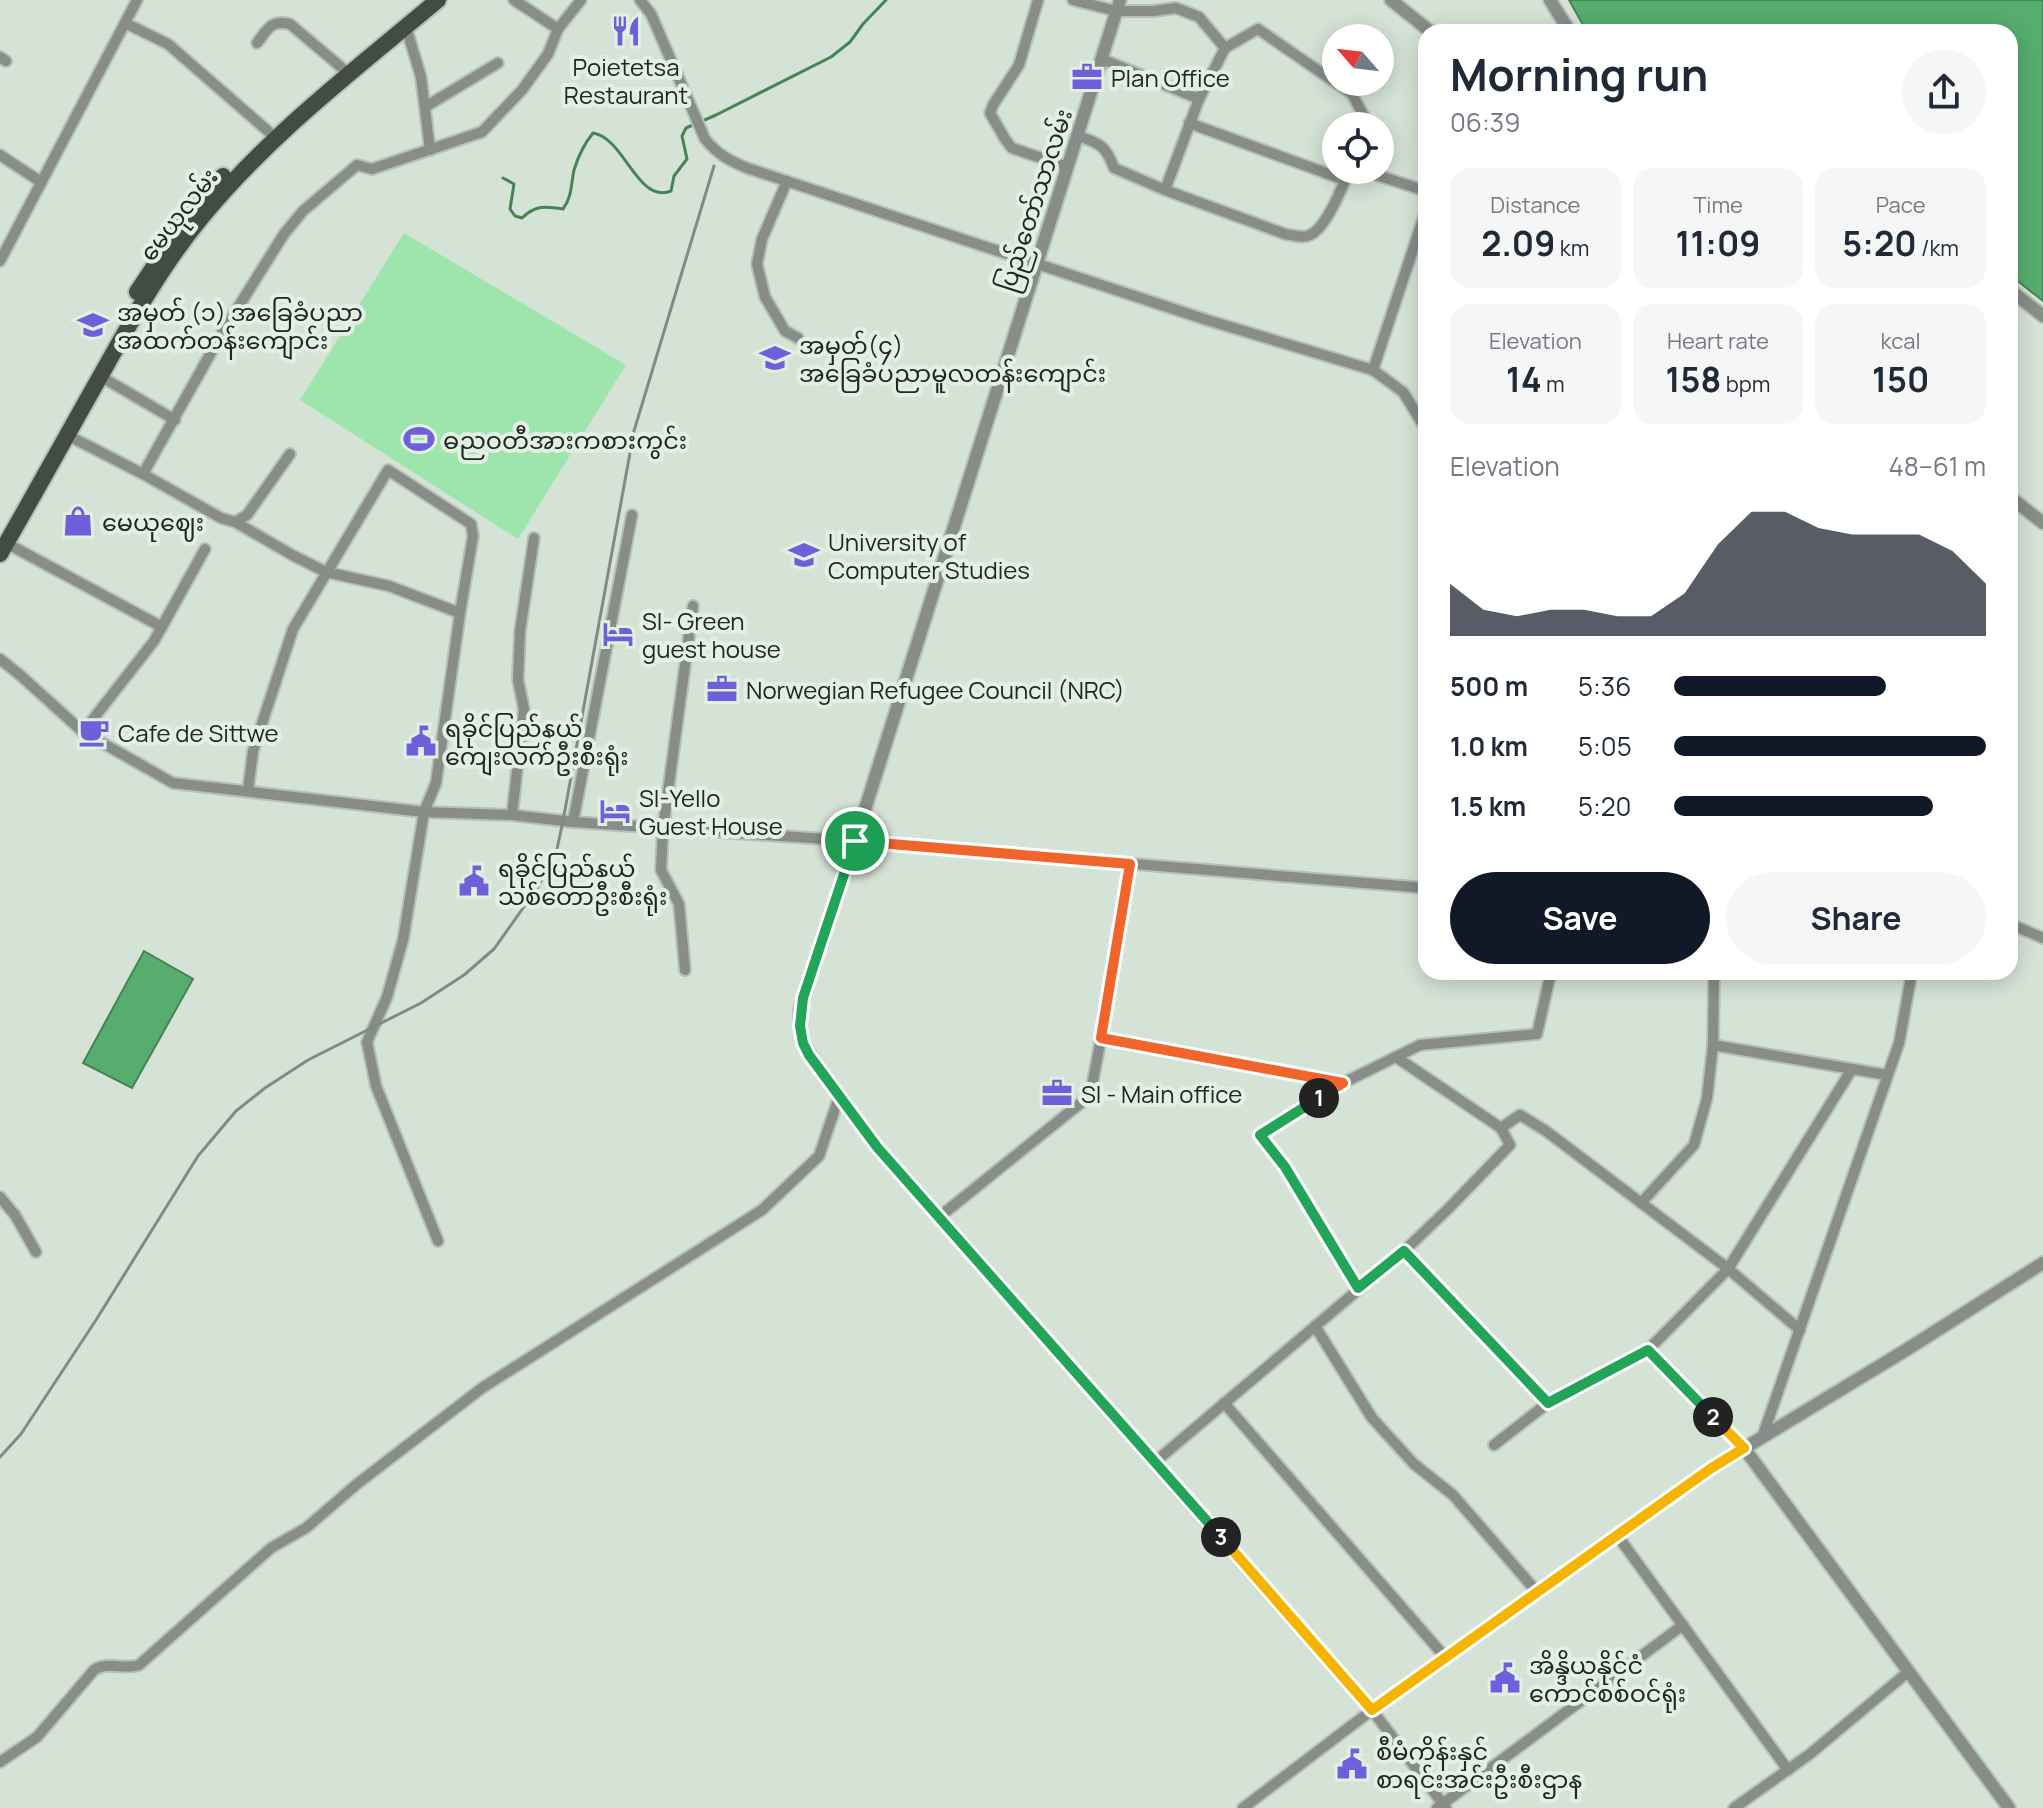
<!DOCTYPE html>
<meta charset="utf-8">
<style>
:root{--surface:#fff;--page:#f6f6f7;--text:#1f2937;--muted:#747a83;--accent:#111827}
body{margin:0;font-family:Manrope,"Noto Sans Myanmar",sans-serif;background:var(--page);color:var(--text);height:100vh;display:flex;flex-direction:column;font-size:30px;white-space:nowrap}
*{box-sizing:border-box;margin:0}
p{font-size:26px;color:var(--muted)}
.icon{flex:none;width:44px;height:44px;fill:none;stroke:currentColor;stroke-width:2;stroke-linecap:round;stroke-linejoin:round}
.map{position:relative;flex:1;overflow:hidden}
.panel{position:absolute;left:1418px;top:24px;width:600px;height:956px;display:flex;flex-direction:column;background:var(--surface);border-radius:24px;box-shadow:0 4px 20px #0003}
.panel>*{flex:none}
.needle{width:52px;rotate:298deg}
.controls{position:absolute;left:1322px;top:24px;display:grid;gap:16px}
.controls a{display:grid;place-items:center;width:72px;height:72px;border-radius:50%;background:var(--surface);box-shadow:0 4px 20px #0003;font-size:40px}
.pin{position:absolute;display:grid;place-items:center;width:68px;height:68px;color:#fff;margin:-34px;border:4px solid #fff;border-radius:50%;box-shadow:0 2px 8px #0007}
.km{position:absolute;width:40px;height:40px;margin:-20px;border-radius:50%;background:#222;color:#fff;font-size:22px;line-height:40px;text-align:center}
.round{display:grid;place-items:center;flex:none;width:84px;height:84px;border-radius:42px;background:var(--page)}
.overview{display:flex;align-items:center;justify-content:space-between;height:136px;padding:0 32px}
h1{font-size:44px;font-weight:700;line-height:60px}
.stats{display:grid;grid-template-columns:repeat(3,1fr);gap:12px;height:136px;padding:8px 32px}
.stats div{display:grid;align-content:center;border-radius:20px;background:var(--page);text-align:center}
.stats b{font-size:34px;font-weight:700}
.stats small{font-size:22px;font-weight:400}
.stats p{font-size:22px}
.chart{height:224px;padding:16px 32px}
.chart p{display:flex;justify-content:space-between}
.chart svg{width:100%;height:144px;margin-top:8px;fill:var(--accent);opacity:.7}
.action{display:flex;gap:16px;margin-top:auto;padding:16px 32px}
.action a{flex:1;height:92px;border-radius:48px;background:var(--accent);color:#fff;font-size:32px;font-weight:700;line-height:92px;text-align:center}
.action a+a{background:var(--page);color:var(--text)}
ul{padding:0 32px;list-style:none;font-size:26px}
li{display:grid;grid-template-columns:128px 96px 1fr;align-items:center;height:60px}
li i{height:20px;border-radius:10px;background:var(--accent)}
.map>svg:first-child{display:block}
.green{fill:#9de5ac}
.water{fill:#56ad6d;stroke:#468456;stroke-width:2}
.lines{fill:none;stroke-linecap:round;stroke-linejoin:round}
.stream{stroke:#468456;stroke-width:3}
.minor-casing{stroke:#b5c1b6;stroke-width:14}
.tertiary-casing{stroke:#b5c1b6;stroke-width:16}
.primary-casing{stroke:#b5c1b6;stroke-width:20}
.minor{stroke:#888d89;stroke-width:10}
.tertiary{stroke:#888d89;stroke-width:12}
.primary{stroke:#424c44;stroke-width:16}
.rail{stroke:#818b83;stroke-width:3}
.split-1-casing{stroke:#fff;stroke-width:16}
.split-2-casing{stroke:#fff;stroke-width:16}
.split-3-casing{stroke:#fff;stroke-width:16}
.split-4-casing{stroke:#fff;stroke-width:16}
.split-1{stroke:#f0652b;stroke-width:10}
.split-2{stroke:#22a559;stroke-width:10}
.split-3{stroke:#f5b400;stroke-width:10}
.split-4{stroke:#22a559;stroke-width:10}
.labels{text-anchor:middle;dominant-baseline:central;stroke-width:8;stroke-linejoin:round;paint-order:stroke}
.poi-label{font-size:24px;fill:#212622;stroke:#e2f0e4;text-anchor:start}
.street-label{font-size:24px;fill:#212622;stroke:#e2f0e4}
</style>
<div class="map">
<svg width="2043" height="1808" viewBox="0 0 2043 1808">
<rect width="100%" height="100%" fill="#d5e3d7"/>
<path class="green" d="M 404,233 L 626,365 L 518,539 L 300,400 Z"/>
<g class="water">
<path d="M 1569,0 L 2043,0 L 2043,301 L 2010,275 L 2010,32 L 1587,32 Z"/>
<path d="M 144,951 L 193,979 L 132,1088 L 83,1063 Z"/>
</g>
<g class="lines">
<path class="stream" d="M 503,178 L 514,184 L 510,209 L 515,216 L 522,218 C 535,205 546,206 563,209 C 572,197 571,184 574,170 C 578,157 584,144 593,133 C 625,138 637,204 671,191 L 674,176 L 687,159 L 682,136 L 686,128 L 716,115 L 831,57 L 850,42 L 863,24 L 886,0"/>
<g class="minor-casing">
<g id="minor">
<path d="M 640,0 L 651,14 L 705,139 C 717,154 730,161 747,168 L 1207,320 L 1373,370 L 1426,210"/>
<path d="M 1038,0 L 1019,65 L 993,105 L 990,113 L 1005,139 L 1012,148 L 1068,167"/>
<path d="M 1073,0 L 1116,11 L 1153,11 L 1176,8 L 1199,17 L 1225,48"/>
<path d="M 125,23 L 168,44 L 269,132"/>
<path d="M 406,27 L 421,77 L 430,150"/>
<path d="M 558,29 L 581,0"/>
<path d="M 257,43 C 268,29 270,20 290,24 L 342,68"/>
<path d="M 0,57 L 6,61"/>
<path d="M 1102,59 L 1199,99"/>
<path d="M 425,107 L 498,63"/>
<path d="M 1189,123 L 1345,180"/>
<path d="M 1078,136 C 1100,143 1106,146 1114,168 L 1165,190 L 1199,99 L 1225,48 L 1258,29 L 1352,94 L 1366,120 L 1364,126"/>
<path d="M 0,155 L 41,182"/>
<path d="M 1361,170 L 1426,191"/>
<path d="M 787,181 L 762,239 L 757,264 L 765,297 L 785,331 L 798,338"/>
<path d="M 1165,190 L 1285,234 C 1293,235 1303,239 1310,235 C 1326,228 1343,186 1349,170"/>
<path d="M 0,261 L 137,0"/>
<path d="M 1373,370 L 1403,392 L 1426,429"/>
<path d="M 100,376 L 175,420"/>
<path d="M 67,435 L 143,474 L 221,518 L 235,522 L 247,515 L 290,454"/>
<path d="M 143,474 L 222,333 L 284,234 L 303,211 L 357,165 L 372,169 L 482,132 L 522,90 L 548,54 L 558,29 L 514,0"/>
<path d="M 235,522 L 294,556 L 326,572 L 389,586 L 460,613"/>
<path d="M 6,543 L 162,627"/>
<path d="M 0,659 L 20,675 L 83,732 L 173,783 L 424,812 L 512,815 L 573,822 L 855,841 L 1426,888"/>
<path d="M 83,732 L 154,641 L 205,549"/>
<path d="M 248,790 L 253,751 L 293,629 L 388,470 L 471,524 L 473,536 L 460,613 L 436,783 L 424,812 L 403,940 L 387,997 L 367,1042 L 376,1086 L 438,1241"/>
<path d="M 512,815 L 524,709 L 518,680 L 520,631 L 534,538"/>
<path d="M 573,822 L 632,515"/>
<path d="M 1130,864 L 1101,1038 L 1343,1083"/>
<path d="M 2010,924 L 2043,938"/>
<path d="M 685,970 L 679,904 L 661,870 L 663,829 L 693,606"/>
<path d="M 1713,1045 L 1887,1075"/>
<path d="M 1396,1057 L 1501,1128"/>
<path d="M 0,1197 L 15,1215 L 36,1252"/>
<path d="M 1641,1203 L 1694,1145 L 1707,1098 L 1713,1045 L 1714,972"/>
<path d="M 938,1218 L 1082,1102 L 1092,1086 L 1101,1038"/>
<path d="M 1404,1251 L 1548,1403 L 1648,1350 L 1728,1269 L 1852,1069"/>
<path d="M 1358,1288 L 1285,1167 L 1260,1135 L 1343,1083 L 1420,1045 L 1537,1034 L 1551,972"/>
<path d="M 1315,1326 L 1372,1418 L 1414,1464 L 1453,1495 L 1537,1592"/>
<path d="M 1648,1350 L 1744,1448"/>
<path d="M 1224,1403 L 1445,1657"/>
<path d="M 1763,1435 L 1899,1043 L 1912,972"/>
<path d="M 1494,1445 L 1548,1403"/>
<path d="M 1155,1462 L 1404,1251 L 1448,1209 L 1510,1145 L 1501,1128 L 1520,1115 L 1546,1131 L 1726,1267 L 1800,1330"/>
<path d="M 1617,1535 L 1788,1770"/>
<path d="M 0,1762 L 37,1737 L 94,1670 C 106,1661 125,1670 139,1665 L 271,1548 L 306,1528 L 357,1484 L 482,1388 L 762,1210 L 819,1156 L 839,1097"/>
<path d="M 1243,1808 L 1372,1710 L 1446,1808"/>
<path d="M 1437,1808 L 1683,1625"/>
<path d="M 1734,1808 L 1810,1754 L 1908,1672"/>
</g>
</g>
<g class="tertiary-casing">
<g id="tertiary">
<path d="M 1120,0 L 855,841 L 803,998 L 800,1011 L 800,1026 L 803,1043 L 815,1063 L 877,1147 L 971,1253 L 1372,1710 L 1710,1469 L 1906,1350 L 2043,1263"/>
<path d="M 1391,0 L 1431,32"/>
<path d="M 1550,0 L 1570,32"/>
<path d="M 2010,290 L 2043,316"/>
<path d="M 2010,497 L 2043,523"/>
<path d="M 1744,1448 L 2009,1808"/>
</g>
</g>
<g class="primary-casing">
<g id="primary">
<path d="M 137,292 L 191,211 L 223,176"/>
<path d="M 0,554 C 34,495 67,435 101,375 C 131,321 162,265 202,217 C 270,134 356,69 438,0"/>
</g>
</g>
<use href="#minor" class="minor"/>
<use href="#tertiary" class="tertiary"/>
<use href="#primary" class="primary"/>
<path class="rail" d="M 0,1457 L 21,1434 L 96,1320 L 198,1156 L 236,1111 L 265,1088 L 308,1060 L 421,1003 L 464,975 L 494,949 L 538,887 L 557,849 L 563,821 L 634,431 L 714,166"/>
</g>
<g class="lines">
<g class="split-1-casing">
<path id="split-1" d="M 855,841 L 1130,864 L 1101,1038 L 1343,1083 L 1319,1098"/>
</g>
<g class="split-2-casing">
<path id="split-2" d="M 1319,1098 L 1260,1135 L 1285,1167 L 1358,1288 L 1404,1251 L 1548,1403 L 1648,1350 L 1713,1417"/>
</g>
<g class="split-3-casing">
<path id="split-3" d="M 1221,1537 L 1372,1710 L 1710,1469 L 1744,1448 L 1713,1417"/>
</g>
<g class="split-4-casing">
<path id="split-4" d="M 855,841 L 803,998 L 800,1026 L 803,1043 L 809,1055 L 877,1147 L 1221,1537"/>
</g>
<use href="#split-1" class="split-1"/>
<use href="#split-2" class="split-2"/>
<use href="#split-3" class="split-3"/>
<use href="#split-4" class="split-4"/>
</g>
<defs>
<g id="restaurant-bare" transform="scale(2.4)"><path d="M-5-6h1v4h1v-4h1v4h1v-4h1v5L-1.5 .5V6h-2V.5L-5-1ZM5-6V6H3V1.5H1.5Q1.5-4 5-6Z" fill="#705fda" stroke="#e2f0e4" stroke-width="2.5" paint-order="stroke"/></g>
<g id="office-bare" transform="scale(2.4)"><path d="M-6-3h4V-5.5h4V-3h4V5H-6ZM-1-4.5V-3h2v-1.5ZM-6 0V1H6V0Z" fill="#705fda" stroke="#e2f0e4" stroke-width="2.5" paint-order="stroke"/></g>
<g id="school-bare" transform="scale(2.4)"><path d="M0-5L7-2L0 1L-7-2ZM-4 1L0 2.5L4 1V4Q0 6-4 4Z" fill="#705fda" stroke="#e2f0e4" stroke-width="2.5" paint-order="stroke"/></g>
<g id="stadium-bare" transform="scale(2.4)"><path d="M0-5a6.5 5 0 1 0 0 10a6.5 5 0 1 0 0-10ZM-3.5-1.8h7v3.6h-7Z" fill="#705fda" stroke="#e2f0e4" stroke-width="2.5" paint-order="stroke"/></g>
<g id="shop-bare" transform="scale(2.4)"><path d="M-5-2.5h2.3a2.7 3.5 0 0 1 5.4 0H5L5.5 6h-11ZM-1.5-2.5h3a1.5 2.3 0 0 0-3 0Z" fill="#705fda" stroke="#e2f0e4" stroke-width="2.5" paint-order="stroke"/></g>
<g id="university-bare" transform="scale(2.4)"><path d="M0-5L7-2L0 1L-7-2ZM-4 1L0 2.5L4 1V4Q0 6-4 4Z" fill="#705fda" stroke="#e2f0e4" stroke-width="2.5" paint-order="stroke"/></g>
<g id="hotel-bare" transform="scale(2.4)"><path d="M-6-4.5h1.5V1H6V5H4.5V3h-9V5H-6ZM-4 0a1.8 1.8 0 1 1 3.6 0ZM.5 0V-2.5h3Q6-2.5 6 0Z" fill="#705fda" stroke="#e2f0e4" stroke-width="2.5" paint-order="stroke"/></g>
<g id="cafe-bare" transform="scale(2.4)"><path d="M-5.5-4.5H6V0H3Q3 3.5 0 3.5H-2.5Q-5.5 3.5-5.5 0ZM3-3.2v2h1.7v-2ZM-6 4.5H4V6H-6Z" fill="#705fda" stroke="#e2f0e4" stroke-width="2.5" paint-order="stroke"/></g>
<g id="civic-bare" transform="scale(2.4)"><path d="M-.6-6.5H3V-4.5H.6V-3L4-1V1h2V6H-6V1h2V-1L-.6-3ZM-1.2 2.5V6h2.4V2.5Z" fill="#705fda" stroke="#e2f0e4" stroke-width="2.5" paint-order="stroke"/></g>
</defs>
<g fill-rule="evenodd">
<use href="#restaurant-bare" x="626" y="31"/>
<use href="#office-bare" x="1087" y="77"/>
<use href="#school-bare" x="93" y="325"/>
<use href="#school-bare" x="775" y="358"/>
<use href="#stadium-bare" x="419" y="439"/>
<use href="#shop-bare" x="78" y="521"/>
<use href="#university-bare" x="804" y="555"/>
<use href="#hotel-bare" x="618" y="634"/>
<use href="#office-bare" x="722" y="689"/>
<use href="#cafe-bare" x="94" y="732"/>
<use href="#civic-bare" x="421" y="741"/>
<use href="#hotel-bare" x="615" y="811"/>
<use href="#civic-bare" x="474" y="881"/>
<use href="#office-bare" x="1057" y="1093"/>
<use href="#civic-bare" x="1505" y="1678"/>
<use href="#civic-bare" x="1352" y="1764"/>
</g>
<g class="labels">
<g class="poi-label">
<text x="626" y="66" text-anchor="middle">Poietetsa<tspan x="626" dy="28">Restaurant</tspan></text>
<text x="1111" y="77">Plan Office</text>
<text x="117" y="311">အမှတ် (၁) အခြေခံပညာ<tspan x="117" dy="28">အထက်တန်းကျောင်း</tspan></text>
<text x="799" y="344">အမှတ်(၄)<tspan x="799" dy="28">အခြေခံပညာမူလတန်းကျောင်း</tspan></text>
<text x="443" y="439">ဓညဝတီအားကစားကွင်း</text>
<text x="102" y="521">မေယုဈေး</text>
<text x="828" y="541">University of<tspan x="828" dy="28">Computer Studies</tspan></text>
<text x="642" y="620">SI- Green<tspan x="642" dy="28">guest house</tspan></text>
<text x="746" y="689">Norwegian Refugee Council (NRC)</text>
<text x="445" y="727">ရခိုင်ပြည်နယ်<tspan x="445" dy="28">ကျေးလက်ဦးစီးရုံး</tspan></text>
<text x="118" y="732">Cafe de Sittwe</text>
<text x="639" y="797">SI-Yello<tspan x="639" dy="28">Guest House</tspan></text>
<text x="498" y="867">ရခိုင်ပြည်နယ်<tspan x="498" dy="28">သစ်တောဦးစီးရုံး</tspan></text>
<text x="1081" y="1093">SI - Main office</text>
<text x="1529" y="1664">အိန္ဒိယနိုင်ငံ<tspan x="1529" dy="28">ကောင်စစ်ဝင်ရုံး</tspan></text>
<text x="1376" y="1750">စီမံကိန်းနှင့်<tspan x="1376" dy="28">စာရင်းအင်းဦးစီးဌာန</tspan></text>
</g>
<g class="street-label">
<text transform="translate(1034 200) rotate(-72)">ပြည်တော်သာလမ်း</text>
<text transform="translate(178 214) rotate(-52)">မေယုလမ်း</text>
</g>
</g>
</svg>
<div class="controls">
<a><svg class="needle" viewBox="-14 -14 28 28"><path d="M0-13l5 13h-10z" fill="#e53935"/><path d="M0 13l5-13h-10z" fill="#747a83"/></svg></a>
<a><svg class="icon" aria-label="locate" viewBox="0 0 24 24"><circle cx="12" cy="12" r="6"/><path d="M12 2v4M12 18v4M2 12h4M18 12h4"/></svg></a>
</div>
<div class="pin" style="left:855px;top:841px;background:#1e9e55"><svg class="icon" aria-label="arrive" viewBox="0 0 24 24"><path d="M6 21V4h12l-3 4 3 4H6"/></svg></div>
<b class="km" style="left:1319px;top:1098px">1</b>
<b class="km" style="left:1713px;top:1417px">2</b>
<b class="km" style="left:1221px;top:1537px">3</b>
<section class="panel">
<div class="overview"><div><h1>Morning run</h1><p>06:39</p></div><a class="round"><svg class="icon" aria-label="share" viewBox="0 0 24 24"><path d="M12 15V3M7 8l5-5 5 5M5 13v7h14v-7"/></svg></a></div>
<div class="stats">
<div><p>Distance</p><b>2.09<small> km</small></b></div>
<div><p>Time</p><b>11:09</b></div>
<div><p>Pace</p><b>5:20<small> /km</small></b></div>
</div>
<div class="stats">
<div><p>Elevation</p><b>14<small> m</small></b></div>
<div><p>Heart rate</p><b>158<small> bpm</small></b></div>
<div><p>kcal</p><b>150</b></div>
</div>
<div class="chart"><p><span>Elevation</span>48–61 m</p>
<svg viewBox="0 0 160 44" preserveAspectRatio="none"><path d="M0 44V28L10 36L20 38L30 36L40 36L50 38L60 38L70 31L80 16L90 6L100 6L110 11L120 13L130 13L140 13L150 18L160 28V44z"/></svg>
</div>
<ul>
<li><b>500 m</b>5:36<i style="width:68%"></i></li>
<li><b>1.0 km</b>5:05<i style="width:100%"></i></li>
<li><b>1.5 km</b>5:20<i style="width:83%"></i></li>
</ul>
<div class="action"><a>Save</a><a>Share</a></div>
</section>
</div>
